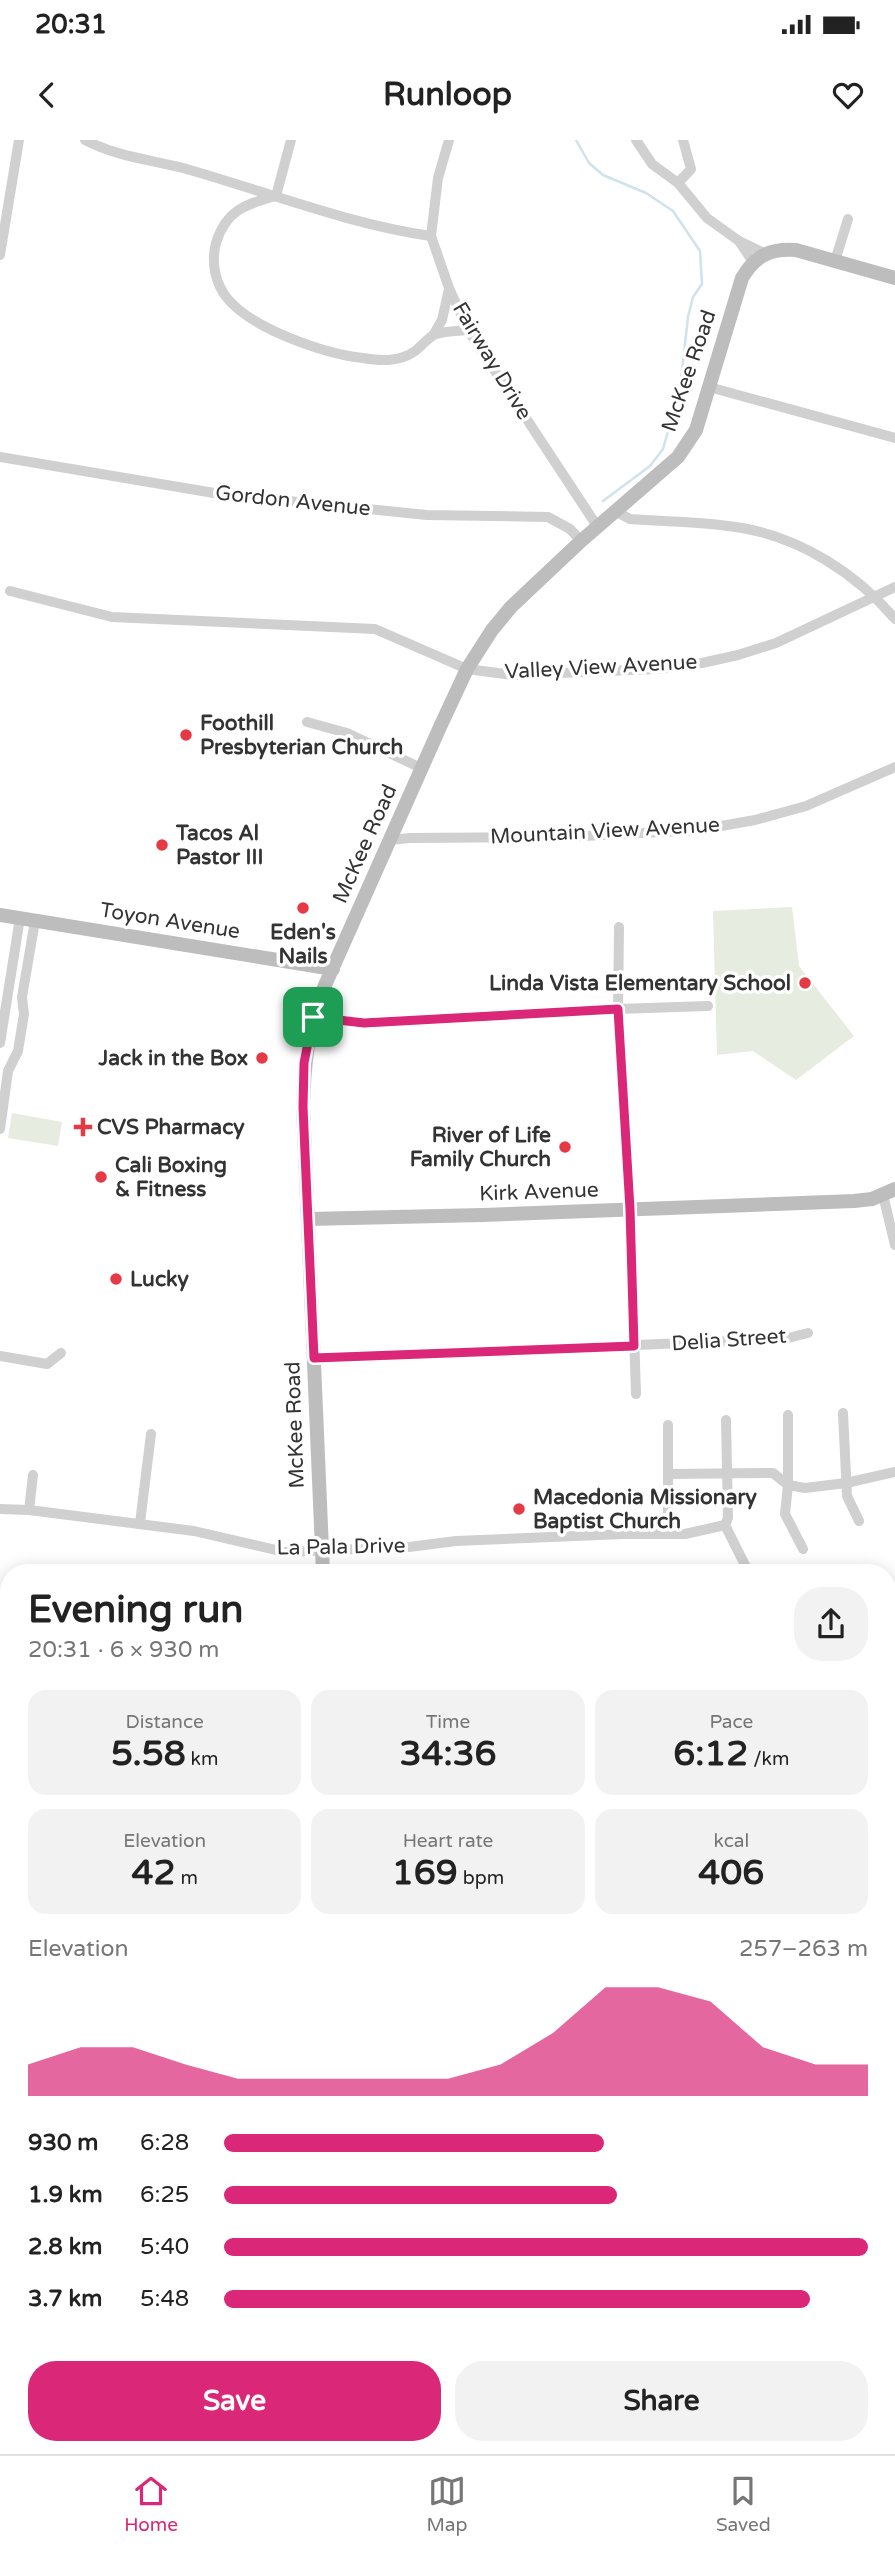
<!DOCTYPE html>
<meta charset="utf-8">
<style>
:root{--surface:#fff;--page:#f2f2f2;--text:#222;--muted:#767676;--line:#e0e0e0;--accent:#db2777}
body{margin:0;font-family:"Varela Round",sans-serif;background:var(--page);color:var(--text);height:100vh;display:flex;flex-direction:column;font-size:26px;white-space:nowrap}
*{box-sizing:border-box;margin:0}
p{font-size:23px;color:var(--muted)}
.icon{flex:none;width:38px;height:38px;fill:none;stroke:currentColor;stroke-width:2;stroke-linecap:round;stroke-linejoin:round}
.map{position:relative;flex:1;overflow:hidden}
.details{position:absolute;left:0px;top:1424px;width:896px;height:891px;display:flex;flex-direction:column;background:var(--surface);border-radius:28px 28px 0 0;box-shadow:0 4px 18px #0003}
.details>*{flex:none}
.pin{position:absolute;display:grid;place-items:center;width:60px;height:60px;color:#fff;margin:-30px;border-radius:14px;box-shadow:0 4px 10px #0006}
.round{display:grid;place-items:center;flex:none;width:74px;height:74px;border-radius:28px;background:var(--page)}
.overview{display:flex;align-items:center;justify-content:space-between;height:119px;padding:0 28px}
h1{font-size:38px;font-weight:800;line-height:52px}
.metrics{display:grid;grid-template-columns:repeat(3,1fr);gap:10px;height:119px;padding:7px 28px}
.metrics div{display:grid;align-content:center;border-radius:18px;background:var(--page);text-align:center}
.metrics b{font-size:35px;font-weight:800}
.metrics small{font-size:19px;font-weight:400}
.metrics p{font-size:19px}
.chart{height:196px;padding:14px 28px}
.chart p{display:flex;justify-content:space-between}
.chart svg{width:100%;height:126px;margin-top:7px;fill:var(--accent);opacity:.7}
.button{display:flex;gap:14px;margin-top:auto;padding:14px 28px}
.button a{flex:1;height:80px;border-radius:28px;background:var(--accent);color:#fff;font-size:28px;font-weight:800;line-height:80px;text-align:center}
.button a+a{background:var(--page);color:var(--text)}
ul{padding:0 28px;list-style:none;font-size:23px}
li{display:grid;grid-template-columns:112px 84px 1fr;align-items:center;height:52px}
li i{height:18px;border-radius:9px;background:var(--accent)}
.status{display:flex;justify-content:space-between;align-items:center;height:49px;padding:0 35px;background:var(--surface);direction:ltr}
.status svg{height:19px;fill:currentColor}
header{display:flex;justify-content:space-between;align-items:center;height:91px;padding:0 28px;background:var(--surface);font-size:32px;font-weight:800}
.tab-bar{display:flex;justify-content:space-around;align-items:center;height:98px;border-top:2px solid var(--line);background:var(--surface);font-size:19px;color:var(--muted)}
.tab-bar a{display:grid;justify-items:center;gap:4px}
.tab-bar .on{color:var(--accent)}
.map>svg:first-child{display:block}
.green{fill:#e6ecdf}
.lines{fill:none;stroke-linecap:round;stroke-linejoin:round}
.stream{stroke:#cfe2ee;stroke-width:2.5}
.street{stroke:#d0d0d0;stroke-width:10}
.secondary{stroke:#bdbdbd;stroke-width:14}
.route-casing{stroke:#fff;stroke-width:14}
.route{stroke:#db2777;stroke-width:9}
.poi-dot{fill:#e63946;stroke:#fff;stroke-width:2.5}
.labels{text-anchor:middle;dominant-baseline:central;stroke-width:7;stroke-linejoin:round;paint-order:stroke}
.street-label{font-size:21px;fill:#333;stroke:#fff}
.poi-label{font-size:21px;font-weight:bold;fill:#333;stroke:#fff;text-anchor:start}
</style>
<div class="status"><b>20:31</b><svg viewBox="0 0 49 12"><path d="M0 12V9h3v3zM5 12V6h3v6zM10 12V3h3v9zM15 12V0h3v12zM26 1h20v11H26zM47 4h2v5h-2z"/></svg></div>
<header><svg class="icon" aria-label="back" viewBox="0 0 24 24"><path d="M15 5l-7 7 7 7"/></svg>Runloop<svg class="icon" aria-label="heart" viewBox="0 0 24 24"><path d="M12 20l-8-8c-3-5 5-10 8-4 3-6 11-1 8 4z"/></svg></header>
<div class="map">
<svg width="895" height="2314" viewBox="0 0 895 2314">
<rect width="100%" height="100%" fill="#fff"/>
<g class="green">
<path d="M 792,767 L 799,826 L 854,896 L 796,940 L 753,911 L 717,915 L 713,771 Z"/>
<path d="M 12,973 L 62,982 L 58,1006 L 8,998 Z"/>
</g>
<g class="lines">
<path class="stream" d="M 576,0 L 589,23 L 603,35 L 646,53 L 673,71 L 700,111 L 702,144 L 693,157 L 688,177 L 680,249 L 663,309 L 650,326 L 603,361"/>
<g class="street">
<path d="M 85,0 C 118,17 148,19 183,28 C 265,51 347,84 431,96"/>
<path d="M 291,0 L 276,56 C 246,64 226,70 216,103 C 211,122 215,143 227,158 C 252,189 325,214 363,218 C 381,221 400,222 415,211 C 422,206 428,197 436,194 C 445,191 458,191 468,190"/>
<path d="M 449,0 L 438,38 L 431,96 L 449,148 L 468,190 L 597,386"/>
<path d="M 636,0 L 652,24 L 678,43 L 707,78 L 739,101 L 764,113"/>
<path d="M 678,43 L 691,29 L 683,0"/>
<path d="M 739,101 L 753,122"/>
<path d="M 0,115 L 19,0"/>
<path d="M 835,121 L 848,79"/>
<path d="M 434,194 L 442,180 L 449,149"/>
<path d="M 709,247 L 895,298"/>
<path d="M 0,317 L 220,354 L 427,375 L 548,377 L 570,389 L 581,401"/>
<path d="M 615,371 L 630,379 C 666,382 705,381 742,388 C 801,398 857,434 895,479"/>
<path d="M 10,451 L 112,477 L 375,489 L 467,529 L 513,535 L 656,529 L 702,523 L 738,515 L 776,503 L 895,447"/>
<path d="M 307,582 L 347,593 L 421,628"/>
<path d="M 389,700 L 410,698 L 565,697 L 699,690 L 755,680 L 806,666 L 895,627"/>
<path d="M 619,787 L 618,869 L 630,1069 L 636,1254"/>
<path d="M 313,877 L 364,883 L 618,869 L 708,866"/>
<path d="M 0,903 L 20,778"/>
<path d="M 0,989 L 8,931 L 18,911 L 24,874 L 22,857 L 35,781"/>
<path d="M 883,1055 L 895,1105"/>
<path d="M 0,1216 L 47,1224 L 61,1213"/>
<path d="M 314,1218 L 784,1199 L 808,1193"/>
<path d="M 843,1273 L 847,1356 L 859,1381"/>
<path d="M 788,1275 L 788,1345 L 785,1374 L 803,1409"/>
<path d="M 668,1334 L 773,1333 L 788,1345 L 805,1348 L 846,1343 L 895,1332"/>
<path d="M 0,1369 L 29,1370 L 194,1391 L 285,1412 L 409,1407 L 456,1401 L 624,1394 L 685,1394 L 725,1385 L 728,1378 L 726,1280"/>
<path d="M 29,1370 L 33,1335"/>
<path d="M 668,1373 L 668,1285"/>
<path d="M 140,1383 L 151,1294"/>
<path d="M 725,1385 L 749,1433"/>
<path d="M 887,1540 L 895,1539"/>
<path d="M 0,1597 L 9,1597"/>
<path d="M 887,1668 L 895,1668"/>
<path d="M 0,1702 L 9,1635"/>
<path d="M 887,1832 L 895,1832"/>
<path d="M 0,1944 L 9,1945"/>
<path d="M 887,1989 L 895,1990"/>
<path d="M 578,2306 L 578,2314"/>
<path d="M 626,2306 L 627,2314"/>
<path d="M 698,2306 L 698,2314"/>
<path d="M 788,2306 L 788,2314"/>
<path d="M 111,2314 L 112,2306"/>
</g>
<g class="secondary">
<path d="M 0,775 L 333,829"/>
<path d="M 308,1079 L 483,1075 L 854,1061 L 872,1059 L 895,1049"/>
<path d="M 323,1433 L 303,967 C 304,926 308,890 322,852 L 440,587 L 467,529 L 492,490 L 511,467 L 581,401 L 678,317 L 696,290 L 742,138 C 755,116 770,108 796,110 L 895,138"/>
<path d="M 0,2267 L 9,2268"/>
<path d="M 344,2306 L 424,2314"/>
</g>
</g>
<g class="lines">
<g class="route-casing">
<path id="route" d="M 618,869 L 630,1069 L 634,1206 L 314,1218 L 303,967 L 304,923 L 313,877 L 364,883 Z"/>
</g>
<use href="#route" class="route"/>
</g>
<g class="poi-dot">
<circle cx="186" cy="595" r="7"/>
<circle cx="162" cy="705" r="7"/>
<circle cx="303" cy="768" r="7"/>
<circle cx="805" cy="843" r="7"/>
<circle cx="262" cy="918" r="7"/>
<path d="M79.5 976.5h7v7h7v7h-7v7h-7v-7h-7v-7h7z"/>
<circle cx="565" cy="1007" r="7"/>
<circle cx="101" cy="1037" r="7"/>
<circle cx="116" cy="1139" r="7"/>
<circle cx="519" cy="1369" r="7"/>
</g>
<g class="labels">
<g class="street-label">
<text transform="translate(492 221) rotate(59)">Fairway Drive</text>
<text transform="translate(689 231) rotate(-71)">McKee Road</text>
<text transform="translate(293 361) rotate(6)">Gordon Avenue</text>
<text transform="translate(601 527) rotate(-3)">Valley View Avenue</text>
<text transform="translate(605 691) rotate(-3)">Mountain View Avenue</text>
<text transform="translate(365 704) rotate(-66)">McKee Road</text>
<text transform="translate(170 781) rotate(9)">Toyon Avenue</text>
<text transform="translate(539 1052) rotate(-2)">Kirk Avenue</text>
<text transform="translate(729 1200) rotate(-4)">Delia Street</text>
<text transform="translate(295 1285) rotate(-92)">McKee Road</text>
<text transform="translate(341 1407) rotate(-1)">La Pala Drive</text>
</g>
<g class="poi-label">
<text x="200" y="583">Foothill<tspan x="200" dy="24">Presbyterian Church</tspan></text>
<text x="176" y="693">Tacos Al<tspan x="176" dy="24">Pastor III</tspan></text>
<text x="303" y="792" text-anchor="middle">Eden's<tspan x="303" dy="24">Nails</tspan></text>
<text x="791" y="843" text-anchor="end">Linda Vista Elementary School</text>
<text x="248" y="918" text-anchor="end">Jack in the Box</text>
<text x="97" y="987">CVS Pharmacy</text>
<text x="551" y="995" text-anchor="end">River of Life<tspan x="551" dy="24">Family Church</tspan></text>
<text x="115" y="1025">Cali Boxing<tspan x="115" dy="24">&amp; Fitness</tspan></text>
<text x="130" y="1139">Lucky</text>
<text x="533" y="1357">Macedonia Missionary<tspan x="533" dy="24">Baptist Church</tspan></text>
</g>
</g>
</svg>
<div class="pin" style="left:313px;top:877px;background:#1e9e55"><svg class="icon" aria-label="arrive" viewBox="0 0 24 24"><path d="M6 21V4h12l-3 4 3 4H6"/></svg></div>
<section class="details">
<div class="overview"><div><h1>Evening run</h1><p>20:31 · 6 × 930 m</p></div><a class="round"><svg class="icon" aria-label="share" viewBox="0 0 24 24"><path d="M12 15V3M7 8l5-5 5 5M5 13v7h14v-7"/></svg></a></div>
<div class="metrics">
<div><p>Distance</p><b>5.58<small> km</small></b></div>
<div><p>Time</p><b>34:36</b></div>
<div><p>Pace</p><b>6:12<small> /km</small></b></div>
</div>
<div class="metrics">
<div><p>Elevation</p><b>42<small> m</small></b></div>
<div><p>Heart rate</p><b>169<small> bpm</small></b></div>
<div><p>kcal</p><b>406</b></div>
</div>
<div class="chart"><p><span>Elevation</span>257–263 m</p>
<svg viewBox="0 0 160 44" preserveAspectRatio="none"><path d="M0 44V33L10 27L20 27L30 33L40 38L50 38L60 38L70 38L80 38L90 33L100 22L110 6L120 6L130 11L140 27L150 33L160 33V44z"/></svg>
</div>
<ul>
<li><b>930 m</b>6:28<i style="width:59%"></i></li>
<li><b>1.9 km</b>6:25<i style="width:61%"></i></li>
<li><b>2.8 km</b>5:40<i style="width:100%"></i></li>
<li><b>3.7 km</b>5:48<i style="width:91%"></i></li>
</ul>
<div class="button"><a>Save</a><a>Share</a></div>
</section>
</div>
<nav class="tab-bar">
<a class="on"><svg class="icon" aria-label="home" viewBox="0 0 24 24"><path d="M3 11l9-7 9 7M6 9v11h12V9"/></svg>Home</a>
<a><svg class="icon" aria-label="map" viewBox="0 0 24 24"><path d="M3 6l6-2 6 2 6-2v14l-6 2-6-2-6 2zM9 4v14M15 6v14"/></svg>Map</a>
<a><svg class="icon" aria-label="saved" viewBox="0 0 24 24"><path d="M7 4h10v16l-5-4-5 4z"/></svg>Saved</a>
</nav>
